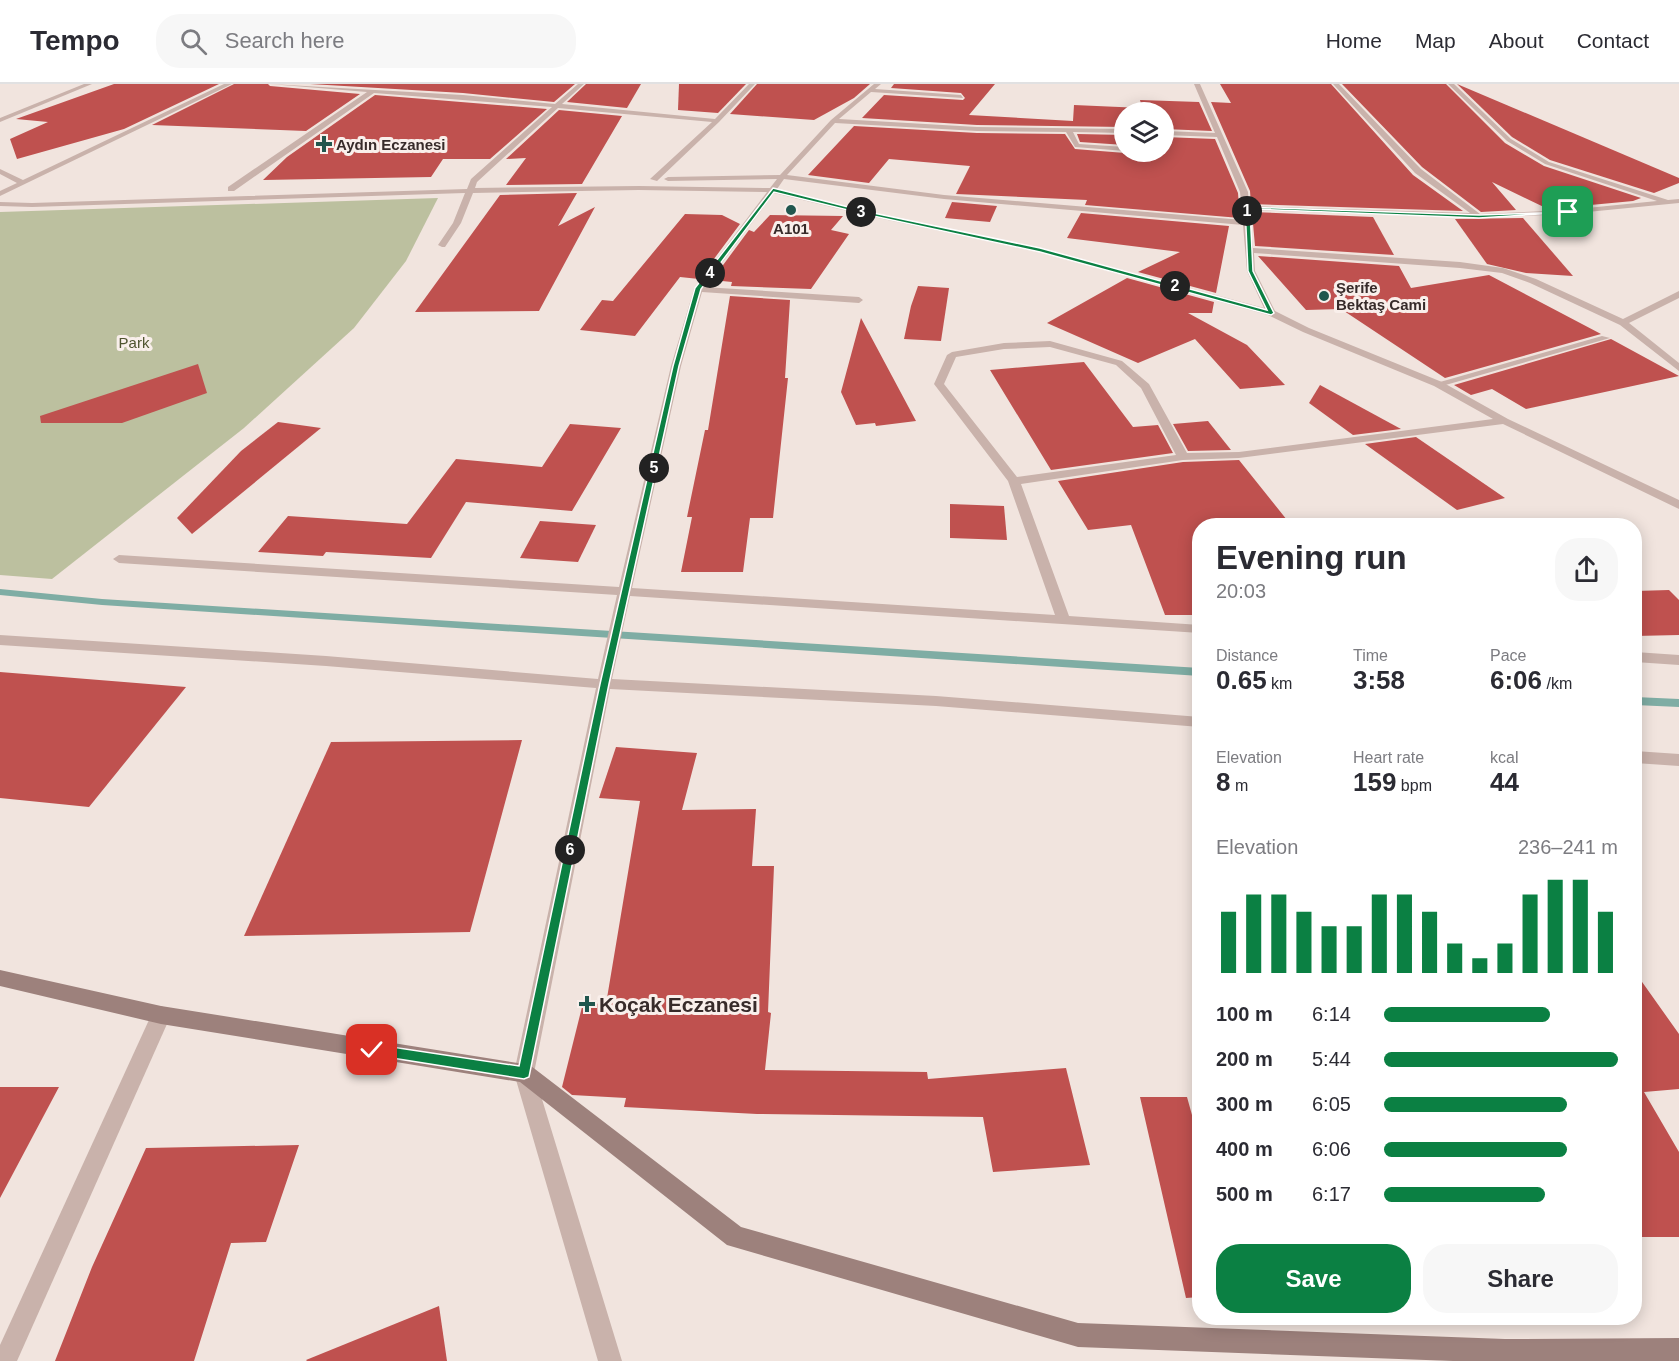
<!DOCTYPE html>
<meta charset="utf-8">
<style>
:root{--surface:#fff;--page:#f7f7f7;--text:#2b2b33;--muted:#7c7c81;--line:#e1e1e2;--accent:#0b8043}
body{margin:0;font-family:Helvetica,sans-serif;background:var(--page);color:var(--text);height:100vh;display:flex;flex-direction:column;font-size:22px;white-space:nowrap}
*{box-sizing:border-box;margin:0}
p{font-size:20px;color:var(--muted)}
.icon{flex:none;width:33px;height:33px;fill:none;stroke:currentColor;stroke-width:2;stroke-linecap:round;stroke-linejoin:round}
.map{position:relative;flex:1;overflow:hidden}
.sheet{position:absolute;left:1192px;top:434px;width:450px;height:807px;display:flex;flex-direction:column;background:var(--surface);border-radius:24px;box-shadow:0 3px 15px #0003}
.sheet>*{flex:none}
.controls{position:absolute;left:1114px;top:18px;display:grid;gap:12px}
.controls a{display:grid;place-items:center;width:60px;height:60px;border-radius:50%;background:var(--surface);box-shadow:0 3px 15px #0003;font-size:30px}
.pin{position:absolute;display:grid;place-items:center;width:51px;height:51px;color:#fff;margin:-26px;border-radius:12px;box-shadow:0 3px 9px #0006}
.km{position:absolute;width:30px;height:30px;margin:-15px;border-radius:50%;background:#222;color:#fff;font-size:16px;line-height:30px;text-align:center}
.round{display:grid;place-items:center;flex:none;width:63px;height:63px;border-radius:24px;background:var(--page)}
.overview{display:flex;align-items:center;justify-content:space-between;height:102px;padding:0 24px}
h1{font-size:33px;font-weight:800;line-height:45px}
.figures{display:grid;grid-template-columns:repeat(3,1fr);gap:9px;height:102px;padding:6px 24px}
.figures div{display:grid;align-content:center}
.figures b{font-size:26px;font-weight:800}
.figures small{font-size:16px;font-weight:400}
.figures p{font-size:16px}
.chart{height:168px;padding:12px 24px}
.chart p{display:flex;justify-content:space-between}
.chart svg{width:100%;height:108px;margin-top:6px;stroke:var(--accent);stroke-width:6}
.button{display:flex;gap:12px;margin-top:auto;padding:12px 24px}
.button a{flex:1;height:69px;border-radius:24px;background:var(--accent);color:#fff;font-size:24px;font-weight:800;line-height:69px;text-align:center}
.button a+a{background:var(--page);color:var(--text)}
ul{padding:0 24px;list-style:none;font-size:20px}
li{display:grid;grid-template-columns:96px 72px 1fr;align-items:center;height:45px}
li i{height:15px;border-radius:8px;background:var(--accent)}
header{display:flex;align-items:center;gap:36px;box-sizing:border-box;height:84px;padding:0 30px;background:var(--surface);border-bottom:2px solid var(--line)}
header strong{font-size:28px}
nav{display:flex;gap:33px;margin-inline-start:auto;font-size:21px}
.search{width:420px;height:54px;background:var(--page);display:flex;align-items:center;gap:15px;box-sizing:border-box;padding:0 21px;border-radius:24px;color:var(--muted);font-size:22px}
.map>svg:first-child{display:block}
.green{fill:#bcc09f}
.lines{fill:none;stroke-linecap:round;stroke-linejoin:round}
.stream{fill:#7fada4;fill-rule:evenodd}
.building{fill:#bf514f}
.lane{fill:#c9b2ab;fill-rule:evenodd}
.street{fill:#c9b2ab;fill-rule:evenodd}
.secondary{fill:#9d817c;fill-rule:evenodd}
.route{fill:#0b8043;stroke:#fff;stroke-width:1.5}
.poi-dot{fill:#21564e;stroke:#f9efeb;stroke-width:2}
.labels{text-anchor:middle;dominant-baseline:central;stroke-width:6;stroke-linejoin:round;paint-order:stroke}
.far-poi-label{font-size:15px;font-weight:bold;fill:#372b2a;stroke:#f9efeb;text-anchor:start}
.far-park-label{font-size:15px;fill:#4f542f;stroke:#f9efeb}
.near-poi-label{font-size:21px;font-weight:bold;fill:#372b2a;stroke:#f9efeb;text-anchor:start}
</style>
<header>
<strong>Tempo</strong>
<div class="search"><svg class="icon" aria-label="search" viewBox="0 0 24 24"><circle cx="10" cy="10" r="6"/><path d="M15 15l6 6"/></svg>Search here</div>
<nav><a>Home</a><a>Map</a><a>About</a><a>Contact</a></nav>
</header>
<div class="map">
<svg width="1679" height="1277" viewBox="0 0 1679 1277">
<rect width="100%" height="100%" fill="#f1e4de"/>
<path class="green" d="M 438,114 L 406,177 L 354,244 L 244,344 L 52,495 L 0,491 L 0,128 Z"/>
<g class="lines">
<g class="stream">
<path d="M 0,505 L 102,515 L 1200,584 L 1200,592 L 102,521 L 0,511 Z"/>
<path d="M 1635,613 L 1679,615 L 1679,623 L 1635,621 Z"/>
</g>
</g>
<g class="building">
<path d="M 114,0 L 219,0 L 124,45 L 17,75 L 10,55 L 48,38 L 16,35 Z"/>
<path d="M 234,0 L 268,0 L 270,2 L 360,10 L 306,47 L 152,41 Z"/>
<path d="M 310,0 L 575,0 L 554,18 L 463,9 Z"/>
<path d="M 586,0 L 641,0 L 627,24 L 567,18 Z"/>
<path d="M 679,0 L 746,0 L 718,29 L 678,26 Z"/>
<path d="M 757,0 L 870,0 L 854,14 L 814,36 L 730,30 Z"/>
<path d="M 894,0 L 995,0 L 969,31 L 1073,37 L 1074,21 L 1142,24 L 1140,16 L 1199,18 L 1212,47 L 1164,45 L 1164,28 L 1125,28 L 1125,43 L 977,41 L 862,34 L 884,11 L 963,16 L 965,14 L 961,9 L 891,4 Z"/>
<path d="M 1220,0 L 1331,0 L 1413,91 L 1463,127 L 1251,120 L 1250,107 L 1211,18 L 1231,19 Z"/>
<path d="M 1342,0 L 1446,0 L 1505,59 L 1544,82 L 1641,114 L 1633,117 L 1548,125 L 1492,98 L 1516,126 L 1481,128 L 1422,83 Z"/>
<path d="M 1457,0 L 1679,94 L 1679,99 L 1654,109 L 1550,76 L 1512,53 Z"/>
<path d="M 375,11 L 547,25 L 490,75 L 443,75 L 431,93 L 263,96 L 287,73 Z"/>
<path d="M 559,26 L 622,32 L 582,100 L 506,101 L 526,74 L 506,75 Z"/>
<path d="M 854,42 L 977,49 L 1065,50 L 1075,65 L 1125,69 L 1164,68 L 1164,53 L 1215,55 L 1238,109 L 1240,134 L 1085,121 L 1087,116 L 956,110 L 970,82 L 889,75 L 869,99 L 808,91 Z"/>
<path d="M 1077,50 L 1125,51 L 1125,61 L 1080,58 Z"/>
<path d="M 577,109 L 558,142 L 595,123 L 539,227 L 415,228 L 500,111 Z"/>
<path d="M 952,118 L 997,122 L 990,138 L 945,134 Z"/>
<path d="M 1252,128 L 1373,133 L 1394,171 L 1255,162 Z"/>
<path d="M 1081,129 L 1229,142 L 1216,209 L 1138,188 L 1180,168 L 1067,154 Z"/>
<path d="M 685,130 L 722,131 L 740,140 L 699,195 L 680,193 L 635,252 L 580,246 L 602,216 L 613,217 Z"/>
<path d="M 770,131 L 843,132 L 831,146 L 849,150 L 811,205 L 731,202 L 732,198 L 712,196 L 749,146 L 754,148 Z"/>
<path d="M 1523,134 L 1573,192 L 1526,189 L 1487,180 L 1455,135 Z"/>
<path d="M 1258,172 L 1399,182 L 1411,204 L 1489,191 L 1601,250 L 1445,294 L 1341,225 L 1306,226 Z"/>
<path d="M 1127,194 L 1214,218 L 1212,229 L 1188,229 L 1247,261 L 1285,301 L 1240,305 L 1195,255 L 1138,279 L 1047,239 Z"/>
<path d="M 918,202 L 949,204 L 941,257 L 904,255 L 911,222 Z"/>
<path d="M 730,212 L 790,216 L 785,294 L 788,294 L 773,434 L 750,434 L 743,488 L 681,488 L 692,433 L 687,433 L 705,346 L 708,346 Z"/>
<path d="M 861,234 L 916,337 L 876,342 L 875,339 L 856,341 L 841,308 Z"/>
<path d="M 1611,255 L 1679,292 L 1526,325 L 1492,305 L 1471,311 L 1454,301 Z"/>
<path d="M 1084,278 L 1133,343 L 1158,341 L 1173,369 L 1051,386 L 990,286 Z"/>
<path d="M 198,280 L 207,309 L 122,339 L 41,339 L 40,332 Z"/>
<path d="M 1320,301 L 1401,345 L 1353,351 L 1309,319 Z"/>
<path d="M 1208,337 L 1231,366 L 1188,367 L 1173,340 Z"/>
<path d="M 278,338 L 321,344 L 192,450 L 177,434 L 241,367 Z"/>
<path d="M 570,340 L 621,344 L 572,427 L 466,418 L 431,474 L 326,468 L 323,472 L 258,468 L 288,432 L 407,440 L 456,375 L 542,383 Z"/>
<path d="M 1416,353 L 1505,414 L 1457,426 L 1365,360 Z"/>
<path d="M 1239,376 L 1291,441 L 1200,441 L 1200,531 L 1165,531 L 1131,441 L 1088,446 L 1058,397 L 1183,378 Z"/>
<path d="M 950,420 L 1004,422 L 1007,456 L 950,454 Z"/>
<path d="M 540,437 L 596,441 L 578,478 L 520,474 Z"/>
<path d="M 1669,506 L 1679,516 L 1679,551 L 1635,552 L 1635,507 Z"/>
<path d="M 0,588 L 186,603 L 89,723 L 0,714 Z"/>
<path d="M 522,656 L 470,848 L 244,852 L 331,658 Z"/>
<path d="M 616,663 L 697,669 L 682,726 L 756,725 L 752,782 L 774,782 L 768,928 L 771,929 L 765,986 L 927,988 L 928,995 L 1066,984 L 1090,1081 L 993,1088 L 983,1033 L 757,1030 L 624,1023 L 626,1014 L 572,1011 L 562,1003 L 583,919 L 606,920 L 640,717 L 599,714 Z"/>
<path d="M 1635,888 L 1679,950 L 1679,1005 L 1644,1008 L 1679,1068 L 1679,1153 L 1635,1153 Z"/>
<path d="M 0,1003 L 59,1003 L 0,1114 Z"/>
<path d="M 1140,1013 L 1187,1013 L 1192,1031 L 1200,1030 L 1200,1213 L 1186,1214 Z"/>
<path d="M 299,1061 L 266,1158 L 231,1159 L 194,1277 L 55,1277 L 92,1183 L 146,1064 Z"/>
<path d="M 439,1222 L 447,1277 L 307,1277 L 306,1276 Z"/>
</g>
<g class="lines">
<path class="lane" d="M 1602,252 L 1610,254 L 1442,302 L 1433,300 Z"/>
<g class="street">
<path d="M 84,0 L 92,0 L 0,38 L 0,34 Z"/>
<path d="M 224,0 L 232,0 L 0,112 L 0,107 L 17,99 L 0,90 L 0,85 L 23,96 Z"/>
<path d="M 270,0 L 463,11 L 555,20 L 578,0 L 584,0 L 562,20 L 715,35 L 749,0 L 755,0 L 719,38 L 657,97 L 650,95 L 712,38 L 558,24 L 477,98 L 475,104 L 639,102 L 770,104 L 777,95 L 668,97 L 664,95 L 668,93 L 780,91 L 831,36 L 874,0 L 881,0 L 875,5 L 961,11 L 963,14 L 871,8 L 839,35 L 977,43 L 1125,45 L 1125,49 L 1073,48 L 1079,60 L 1125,63 L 1125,67 L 1075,63 L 1066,48 L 977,47 L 835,39 L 787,91 L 944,111 L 1243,136 L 1240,108 L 1217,53 L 1164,51 L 1164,47 L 1215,49 L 1194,0 L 1200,0 L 1248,108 L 1249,122 L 1470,129 L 1415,89 L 1333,0 L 1339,0 L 1421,85 L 1480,130 L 1567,126 L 1657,117 L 1545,80 L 1507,57 L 1448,0 L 1454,0 L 1511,55 L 1549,78 L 1668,116 L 1679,115 L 1679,119 L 1567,130 L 1479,134 L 1249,126 L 1253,164 L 1460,178 L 1503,184 L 1536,195 L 1623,235 L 1679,207 L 1679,214 L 1629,239 L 1679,279 L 1679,287 L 1620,241 L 1530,199 L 1502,189 L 1460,184 L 1254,169 L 1255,187 L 1275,227 L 1309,244 L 1442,298 L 1508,335 L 1679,416 L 1679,425 L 1503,340 L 1239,374 L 1183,376 L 1021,400 L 1069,532 L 1200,541 L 1200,549 L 630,512 L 612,595 L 936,612 L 1200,633 L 1200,643 L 936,622 L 610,605 L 534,989 L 622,1277 L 598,1277 L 514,989 L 596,604 L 326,582 L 0,561 L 0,551 L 326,572 L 598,595 L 617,511 L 119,479 L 113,475 L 119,471 L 619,503 L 671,282 L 694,205 L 767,108 L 639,106 L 473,109 L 461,139 L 445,163 L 442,163 L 438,161 L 453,139 L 465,109 L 32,123 L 0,122 L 0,118 L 32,119 L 467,105 L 471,95 L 552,23 L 374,9 L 234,107 L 228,107 L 228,103 L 367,8 ZM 784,95 L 944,115 L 1243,141 L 1247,187 L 1264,224 L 1040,164 L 864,127 L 777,105 ZM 774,109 L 864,131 L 1039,168 L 1268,231 L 1303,248 L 1434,302 L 1493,335 L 1239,368 L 1187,369 L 1149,300 L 1122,277 L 1050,257 L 1004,259 L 952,268 L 947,271 L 934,300 L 1008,397 L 1055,531 L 632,504 L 681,282 L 702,208 L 859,219 L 863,216 L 859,213 L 704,203 ZM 1050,263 L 1116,281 L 1141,304 L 1176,371 L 1017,393 L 944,300 L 956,273 L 1004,265 Z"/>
<path d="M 1635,568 L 1679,571 L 1679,581 L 1635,578 Z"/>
<path d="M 1635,667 L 1679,670 L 1679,682 L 1635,679 Z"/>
<path d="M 161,922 L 168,925 L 171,931 L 17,1277 L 0,1277 L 0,1261 L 154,925 Z"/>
</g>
<path class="secondary" d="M 0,886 L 161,922 L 524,980 L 531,982 L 741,1143 L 1078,1239 L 1505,1255 L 1679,1254 L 1679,1277 L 1453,1277 L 1078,1263 L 727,1161 L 520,998 L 161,940 L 0,902 Z"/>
</g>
<path class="route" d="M 773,104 L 864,127 L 1040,164 L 1267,226 L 1248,187 L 1245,123 L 1479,131 L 1570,128 L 1479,134 L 1250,125 L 1253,187 L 1274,229 L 1271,231 L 1040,168 L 864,130 L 774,108 L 701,205 L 679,282 L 609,600 L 529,993 L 524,995 L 367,970 L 366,966 L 367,962 L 372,960 L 519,982 L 600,600 L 673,282 L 695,204 Z"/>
<g class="poi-dot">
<path d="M321 51h6v6h6v6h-6v6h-6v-6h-6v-6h6z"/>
<circle cx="791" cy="126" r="6"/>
<circle cx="1324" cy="212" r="6"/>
<path d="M584 911h6v6h6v6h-6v6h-6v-6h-6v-6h6z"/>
</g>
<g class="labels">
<g class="far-poi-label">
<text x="336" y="60">Aydın Eczanesi</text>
<text x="791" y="144" text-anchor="middle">A101</text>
<text x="1336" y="203">Şerife<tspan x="1336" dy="17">Bektaş Cami</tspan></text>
</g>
<g class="far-park-label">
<text x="134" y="258">Park</text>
</g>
<g class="near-poi-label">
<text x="599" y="920">Koçak Eczanesi</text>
</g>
</g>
</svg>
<div class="controls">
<a><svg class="icon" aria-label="layers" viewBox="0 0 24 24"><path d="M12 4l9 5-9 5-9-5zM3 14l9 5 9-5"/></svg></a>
</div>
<div class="pin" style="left:1568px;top:128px;background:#1e9e55"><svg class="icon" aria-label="arrive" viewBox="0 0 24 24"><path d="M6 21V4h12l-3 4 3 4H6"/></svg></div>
<div class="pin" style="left:372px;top:966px;background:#d93025"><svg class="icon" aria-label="check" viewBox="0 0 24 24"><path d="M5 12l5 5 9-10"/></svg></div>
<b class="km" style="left:1247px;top:127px">1</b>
<b class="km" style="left:1175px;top:202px">2</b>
<b class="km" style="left:861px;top:128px">3</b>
<b class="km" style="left:710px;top:189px">4</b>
<b class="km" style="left:654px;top:384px">5</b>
<b class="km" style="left:570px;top:766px">6</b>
<section class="sheet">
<div class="overview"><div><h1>Evening run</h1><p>20:03</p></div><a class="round"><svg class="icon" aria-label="share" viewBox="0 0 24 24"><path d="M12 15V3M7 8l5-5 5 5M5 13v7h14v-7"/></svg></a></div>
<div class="figures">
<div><p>Distance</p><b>0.65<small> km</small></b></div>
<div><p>Time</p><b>3:58</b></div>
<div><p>Pace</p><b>6:06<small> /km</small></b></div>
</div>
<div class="figures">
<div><p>Elevation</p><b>8<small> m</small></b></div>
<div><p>Heart rate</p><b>159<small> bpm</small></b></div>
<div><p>kcal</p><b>44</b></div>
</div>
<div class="chart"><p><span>Elevation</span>236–241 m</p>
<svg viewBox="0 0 160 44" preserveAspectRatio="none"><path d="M5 44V19M15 44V12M25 44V12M35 44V19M45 44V25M55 44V25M65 44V12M75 44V12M85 44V19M95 44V32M105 44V38M115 44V32M125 44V12M135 44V6M145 44V6M155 44V19"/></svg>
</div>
<ul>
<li><b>100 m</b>6:14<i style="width:71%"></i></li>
<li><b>200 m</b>5:44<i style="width:100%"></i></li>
<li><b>300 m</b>6:05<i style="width:78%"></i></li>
<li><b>400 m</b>6:06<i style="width:78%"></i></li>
<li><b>500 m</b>6:17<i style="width:69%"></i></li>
</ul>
<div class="button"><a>Save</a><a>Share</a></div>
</section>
</div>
